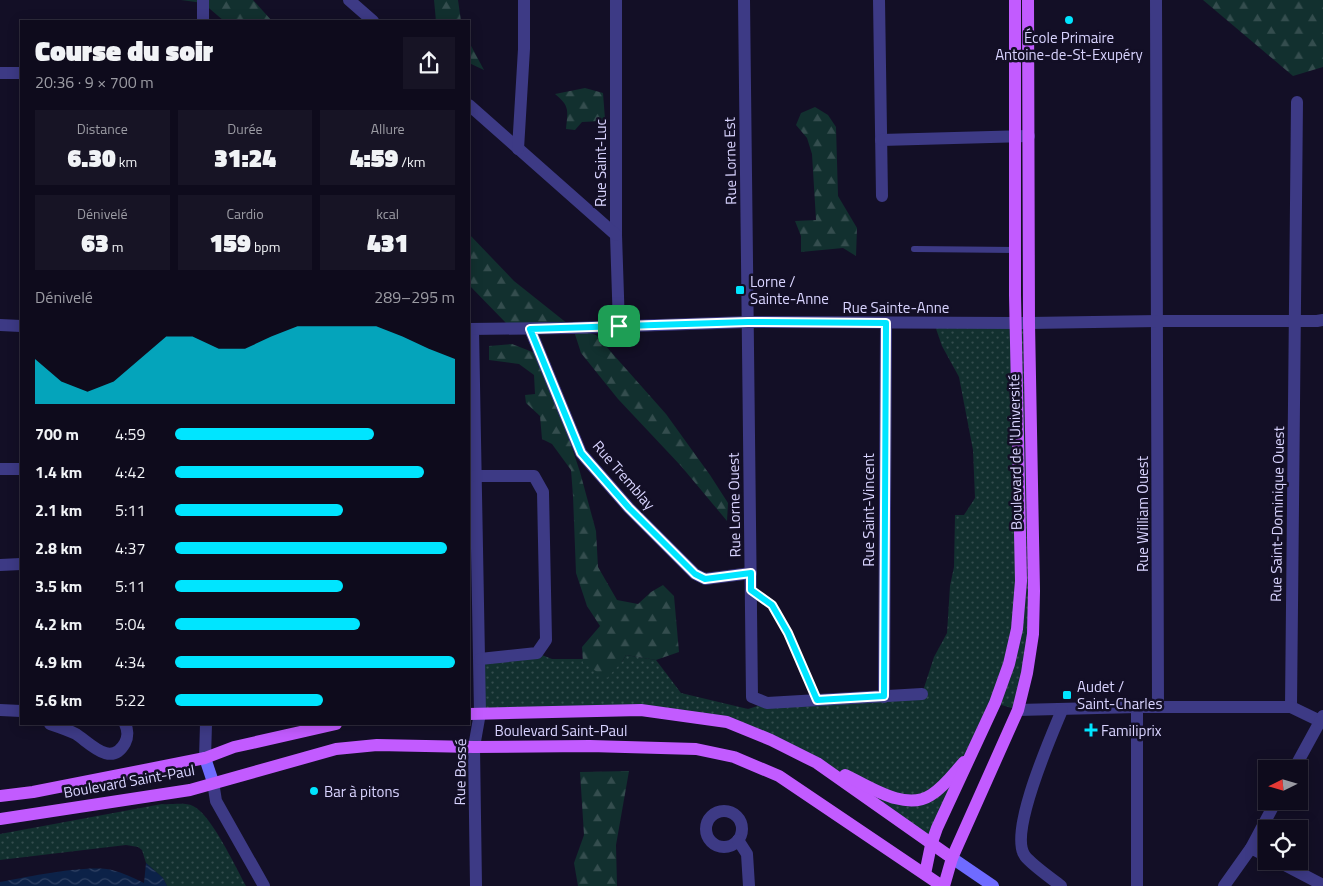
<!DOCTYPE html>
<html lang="fr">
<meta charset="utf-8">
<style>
:root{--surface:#0e0b1c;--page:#171425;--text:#f1f3f6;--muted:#9b9ba3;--line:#2e2b3b;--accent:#00e5ff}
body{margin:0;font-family:"Titillium Web",sans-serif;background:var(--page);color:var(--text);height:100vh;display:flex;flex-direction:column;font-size:19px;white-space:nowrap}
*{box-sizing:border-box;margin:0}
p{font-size:16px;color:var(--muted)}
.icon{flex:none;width:28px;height:28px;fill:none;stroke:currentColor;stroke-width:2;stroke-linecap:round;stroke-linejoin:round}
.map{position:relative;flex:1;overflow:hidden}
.side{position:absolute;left:20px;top:20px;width:450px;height:705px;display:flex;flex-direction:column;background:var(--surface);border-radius:0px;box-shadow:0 2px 12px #0003,0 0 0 1px var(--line)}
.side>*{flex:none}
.needle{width:32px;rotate:265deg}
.fabs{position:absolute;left:1258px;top:760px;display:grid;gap:10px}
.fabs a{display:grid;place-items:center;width:50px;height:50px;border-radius:0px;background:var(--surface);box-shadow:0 2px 12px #0003,0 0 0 1px var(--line);font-size:25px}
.pin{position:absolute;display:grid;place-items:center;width:42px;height:42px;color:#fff;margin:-21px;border-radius:10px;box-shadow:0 2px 8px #0006}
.round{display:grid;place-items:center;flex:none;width:52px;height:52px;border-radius:0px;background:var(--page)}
.summary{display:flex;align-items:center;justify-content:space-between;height:85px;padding:0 15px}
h1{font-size:28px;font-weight:800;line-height:38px}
.stats{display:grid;grid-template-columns:repeat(3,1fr);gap:8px;height:85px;padding:5px 15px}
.stats div{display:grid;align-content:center;border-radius:0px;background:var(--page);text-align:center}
.stats b{font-size:25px;font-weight:800}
.stats small{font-size:14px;font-weight:400}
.stats p{font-size:14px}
.chart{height:140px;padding:10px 15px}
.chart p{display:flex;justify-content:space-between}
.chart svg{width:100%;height:90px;margin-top:5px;fill:var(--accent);opacity:.7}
ul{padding:0 15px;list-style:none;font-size:16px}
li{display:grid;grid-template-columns:80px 60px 1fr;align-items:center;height:38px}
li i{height:12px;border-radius:6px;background:var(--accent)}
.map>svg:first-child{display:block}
.grass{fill:url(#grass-dots)}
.forest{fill:url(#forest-firs)}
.water{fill:url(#water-waves)}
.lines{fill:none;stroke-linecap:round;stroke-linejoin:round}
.service{stroke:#3d3a85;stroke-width:6}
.minor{stroke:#3d3a85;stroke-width:12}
.tertiary{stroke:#3d3a85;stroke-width:12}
.secondary{stroke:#6f6bff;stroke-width:12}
.primary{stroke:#c25bff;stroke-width:12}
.route-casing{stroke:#fff;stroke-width:10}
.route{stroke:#00e5ff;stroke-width:6}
.poi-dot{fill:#00e5ff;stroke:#130f26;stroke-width:2}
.labels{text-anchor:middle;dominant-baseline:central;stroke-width:5;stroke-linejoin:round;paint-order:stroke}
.poi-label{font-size:15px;fill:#d9d4ff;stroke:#130f26;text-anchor:start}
.street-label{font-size:15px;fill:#d9d4ff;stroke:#130f26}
</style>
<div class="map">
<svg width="1323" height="886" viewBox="0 0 1323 886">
<defs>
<pattern id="grass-dots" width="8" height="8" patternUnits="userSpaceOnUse" patternTransform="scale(1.25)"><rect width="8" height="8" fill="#12302f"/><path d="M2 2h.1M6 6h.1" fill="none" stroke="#344d4e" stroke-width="1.8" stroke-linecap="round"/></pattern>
<pattern id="forest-firs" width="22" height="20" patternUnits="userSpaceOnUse" patternTransform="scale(1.25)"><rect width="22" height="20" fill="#12302f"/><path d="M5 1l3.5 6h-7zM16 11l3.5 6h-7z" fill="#344d4e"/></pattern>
<pattern id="water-waves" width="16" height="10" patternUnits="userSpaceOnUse" patternTransform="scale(1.25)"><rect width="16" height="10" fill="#0c2248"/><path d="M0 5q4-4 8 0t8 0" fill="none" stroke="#2f4163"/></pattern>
</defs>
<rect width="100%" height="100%" fill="#130f26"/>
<g class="grass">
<path d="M 934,323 L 1029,323 L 1034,591 L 1018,710 L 995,703 L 931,845 L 817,763 L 727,722 L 641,710 L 480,713 L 480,659 L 537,653 L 552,659 L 583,659 L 584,663 L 622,662 L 626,655 L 656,660 L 681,693 L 748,709 L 767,703 L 922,694 L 934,657 L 947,633 L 950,586 L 954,567 L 955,515 L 964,515 L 975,498 L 973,450 L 959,377 L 942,346 Z"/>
<path d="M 162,804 C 171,805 185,802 193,806 C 211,814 236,868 246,886 L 167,886 L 163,878 L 146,863 L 142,850 L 138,847 L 126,845 L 0,860 L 0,834 Z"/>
</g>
<g class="forest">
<path d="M 181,0 L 253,0 L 272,21 L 224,21 L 203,3 Z"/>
<path d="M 434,0 L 458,0 L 461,21 L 436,21 Z"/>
<path d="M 1203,0 L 1323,0 L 1323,67 L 1293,76 Z"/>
<path d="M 469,42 L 484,70 L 469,63 Z"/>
<path d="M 585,88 L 603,93 L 605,119 L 602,121 L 582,122 L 575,130 L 566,129 C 568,111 570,106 555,94 Z"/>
<path d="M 815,107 L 828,115 L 836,127 L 838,196 L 857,228 L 856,256 L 843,248 L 801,252 L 801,236 L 795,221 L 816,220 L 812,154 L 807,138 L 796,125 L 801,113 Z"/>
<path d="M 469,234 L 514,281 L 573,328 L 596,335 L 666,414 L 710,475 L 728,503 L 727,521 L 681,466 L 618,399 L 581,353 L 573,328 L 506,323 L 469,285 Z"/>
<path d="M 512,344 L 535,353 L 557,402 L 580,472 L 596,531 L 598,567 L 617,600 L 638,604 L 651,592 L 663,585 L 674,596 L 679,652 L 656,660 L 626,655 L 622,662 L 607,678 L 583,663 L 582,647 L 600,626 L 587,606 L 576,573 L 573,496 L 571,470 L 552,444 L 542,439 L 540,416 L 526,403 L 525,395 L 535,394 L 534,375 L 519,364 L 489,360 L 489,346 Z"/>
<path d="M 629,771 L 616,845 L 617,886 L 578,886 L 574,863 L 584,835 L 580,772 Z"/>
</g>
<path class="water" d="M 146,863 L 163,878 L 167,886 L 0,886 L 0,882 C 27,877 87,864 112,870 C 123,873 134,878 144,883 Z"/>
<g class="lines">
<g class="service">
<path d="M 914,249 L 1015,250"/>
<path d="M 751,590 L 772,605 L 787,633 L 817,700"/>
</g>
<g class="minor">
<path d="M 349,0 L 373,21"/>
<path d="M 616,0 L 616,235 L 619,326"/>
<path d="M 744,0 L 752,697 L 767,703 L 922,694"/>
<path d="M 879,0 L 882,196"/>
<path d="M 1156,0 L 1158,707"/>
<path d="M 0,73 L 21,73"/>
<path d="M 469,105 L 616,235"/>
<path d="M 881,140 L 1029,136"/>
<path d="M 518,149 L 524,49 L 524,0"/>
<path d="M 1029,323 L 1158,321 L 1317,321 L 1323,320"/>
<path d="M 473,329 L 480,713 L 474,747 L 476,886"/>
<path d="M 530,329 L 581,453 L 629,508 L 695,574 L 705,579 L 751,573"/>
<path d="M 0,469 L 21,469"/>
<path d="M 475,476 L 534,476 L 543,492 L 546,640 L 537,653 L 480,659"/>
<path d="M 0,565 L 21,564"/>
<path d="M 884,697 L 886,323"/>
<path d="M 1291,707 L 1297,102"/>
<path d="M 0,710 L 21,711"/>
<path d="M 1018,710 L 1137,707 L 1291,707 L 1320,721"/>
<path d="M 50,724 C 59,727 68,730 76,734 C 90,743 111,768 125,743 C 128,737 128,730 125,724"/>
<path d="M 1294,769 L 1323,716"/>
<circle cx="724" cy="829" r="18"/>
<path d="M 738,840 L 747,854 L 749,886"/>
<path d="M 1251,848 L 1266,856"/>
<path d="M 1277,861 L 1323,885"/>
<path d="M 1061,886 C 1051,878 1032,865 1025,856 C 1008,833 1051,737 1062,710"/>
<path d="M 1137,886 L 1137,707"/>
<path d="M 1224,886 L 1251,848 L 1276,801"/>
</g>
<g class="tertiary">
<path d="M 203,0 L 203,21"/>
<path d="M 0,325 L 21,326"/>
<path d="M 469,329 L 573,328 L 748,322 L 1026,323"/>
<path d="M 205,758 L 206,724"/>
<path d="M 213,782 L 216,801 L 264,886"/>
</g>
<g class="secondary">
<path d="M 205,758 L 213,782"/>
<path d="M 952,858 L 993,886"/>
</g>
<g class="primary">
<path d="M 469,714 L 641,710 L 727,722 L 771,740 L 817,763 L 952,858"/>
<path d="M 845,775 C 869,786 905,812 931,795 C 944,787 954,773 964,762"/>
<path d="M 0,796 L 33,792 L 205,758 L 234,747 L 336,724"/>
<path d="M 0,819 L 190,790 L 336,749 L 377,745 L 474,747 L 590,746 L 696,749 L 734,757 L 779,776 L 942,886"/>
<path d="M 925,874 L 931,845 L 937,828 L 995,703 L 1009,664 L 1017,629 L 1021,581 L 1015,295 L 1015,0"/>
<path d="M 944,886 L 952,858 L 1018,710 L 1027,673 L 1033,634 L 1034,591 L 1029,323 L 1028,0"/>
</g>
</g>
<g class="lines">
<g class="route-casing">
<path id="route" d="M 748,322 L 886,323 L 884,696 L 817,700 L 788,633 L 772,605 L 751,590 L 751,573 L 705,579 L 695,574 L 629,508 L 581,453 L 530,329 Z"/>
</g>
<use href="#route" class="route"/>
</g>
<g class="poi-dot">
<circle cx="1069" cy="20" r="5"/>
<rect x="735" y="285" width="10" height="10" rx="2.5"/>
<rect x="1062" y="690" width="10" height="10" rx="2.5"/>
<path d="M1088.5 722.5h5v5h5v5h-5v5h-5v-5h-5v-5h5z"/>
<circle cx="314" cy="791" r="5"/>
</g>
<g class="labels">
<g class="poi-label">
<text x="1069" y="37" text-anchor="middle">École Primaire<tspan x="1069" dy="17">Antoine-de-St-Exupéry</tspan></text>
<text x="750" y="281">Lorne /<tspan x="750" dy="17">Sainte-Anne</tspan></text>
<text x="1077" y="686">Audet /<tspan x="1077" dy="17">Saint-Charles</tspan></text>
<text x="1101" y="730">Familiprix</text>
<text x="324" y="791">Bar à pitons</text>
</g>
<g class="street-label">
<text transform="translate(730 161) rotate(-91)">Rue Lorne Est</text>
<text transform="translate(600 163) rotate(-90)">Rue Saint-Luc</text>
<text x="896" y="307">Rue Sainte-Anne</text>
<text transform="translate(1015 452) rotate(-91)">Boulevard de l'Université</text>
<text transform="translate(624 475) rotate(49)">Rue Tremblay</text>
<text transform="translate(734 505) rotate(-91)">Rue Lorne Ouest</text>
<text transform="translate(868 510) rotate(-90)">Rue Saint-Vincent</text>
<text transform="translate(1142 514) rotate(-90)">Rue William Ouest</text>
<text transform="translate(1277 514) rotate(-89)">Rue Saint-Dominique Ouest</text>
<text x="561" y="730">Boulevard Saint-Paul</text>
<text transform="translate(460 772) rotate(-89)">Rue Bossé</text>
<text transform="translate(129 781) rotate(-10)">Boulevard Saint-Paul</text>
</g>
</g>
</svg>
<div class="fabs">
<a><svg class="needle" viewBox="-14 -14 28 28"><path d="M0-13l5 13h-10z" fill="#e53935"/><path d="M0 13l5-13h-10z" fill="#9b9ba3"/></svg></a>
<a><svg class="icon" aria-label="locate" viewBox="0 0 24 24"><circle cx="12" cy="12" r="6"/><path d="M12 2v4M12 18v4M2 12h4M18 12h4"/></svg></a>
</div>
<div class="pin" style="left:619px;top:326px;background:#1e9e55"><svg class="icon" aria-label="arrive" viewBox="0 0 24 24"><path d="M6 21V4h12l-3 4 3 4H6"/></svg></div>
<section class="side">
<div class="summary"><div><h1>Course du soir</h1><p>20:36 · 9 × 700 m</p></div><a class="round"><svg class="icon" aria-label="share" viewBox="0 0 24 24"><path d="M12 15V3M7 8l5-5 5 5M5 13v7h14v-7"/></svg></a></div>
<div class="stats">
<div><p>Distance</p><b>6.30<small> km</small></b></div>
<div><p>Durée</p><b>31:24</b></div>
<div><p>Allure</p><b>4:59<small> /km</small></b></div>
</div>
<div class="stats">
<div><p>Dénivelé</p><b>63<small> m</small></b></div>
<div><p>Cardio</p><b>159<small> bpm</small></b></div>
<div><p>kcal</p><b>431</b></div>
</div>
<div class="chart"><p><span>Dénivelé</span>289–295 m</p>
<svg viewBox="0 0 160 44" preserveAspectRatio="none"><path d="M0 44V22L10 33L20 38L30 33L40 22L50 11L60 11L70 17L80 17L90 11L100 6L110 6L120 6L130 6L140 11L150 17L160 22V44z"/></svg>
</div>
<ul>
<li><b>700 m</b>4:59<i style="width:71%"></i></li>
<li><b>1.4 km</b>4:42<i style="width:89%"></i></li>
<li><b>2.1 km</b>5:11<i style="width:60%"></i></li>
<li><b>2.8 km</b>4:37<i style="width:97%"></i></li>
<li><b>3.5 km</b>5:11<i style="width:60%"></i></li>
<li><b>4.2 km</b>5:04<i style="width:66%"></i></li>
<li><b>4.9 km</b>4:34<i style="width:100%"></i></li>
<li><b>5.6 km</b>5:22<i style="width:53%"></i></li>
</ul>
</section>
</div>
